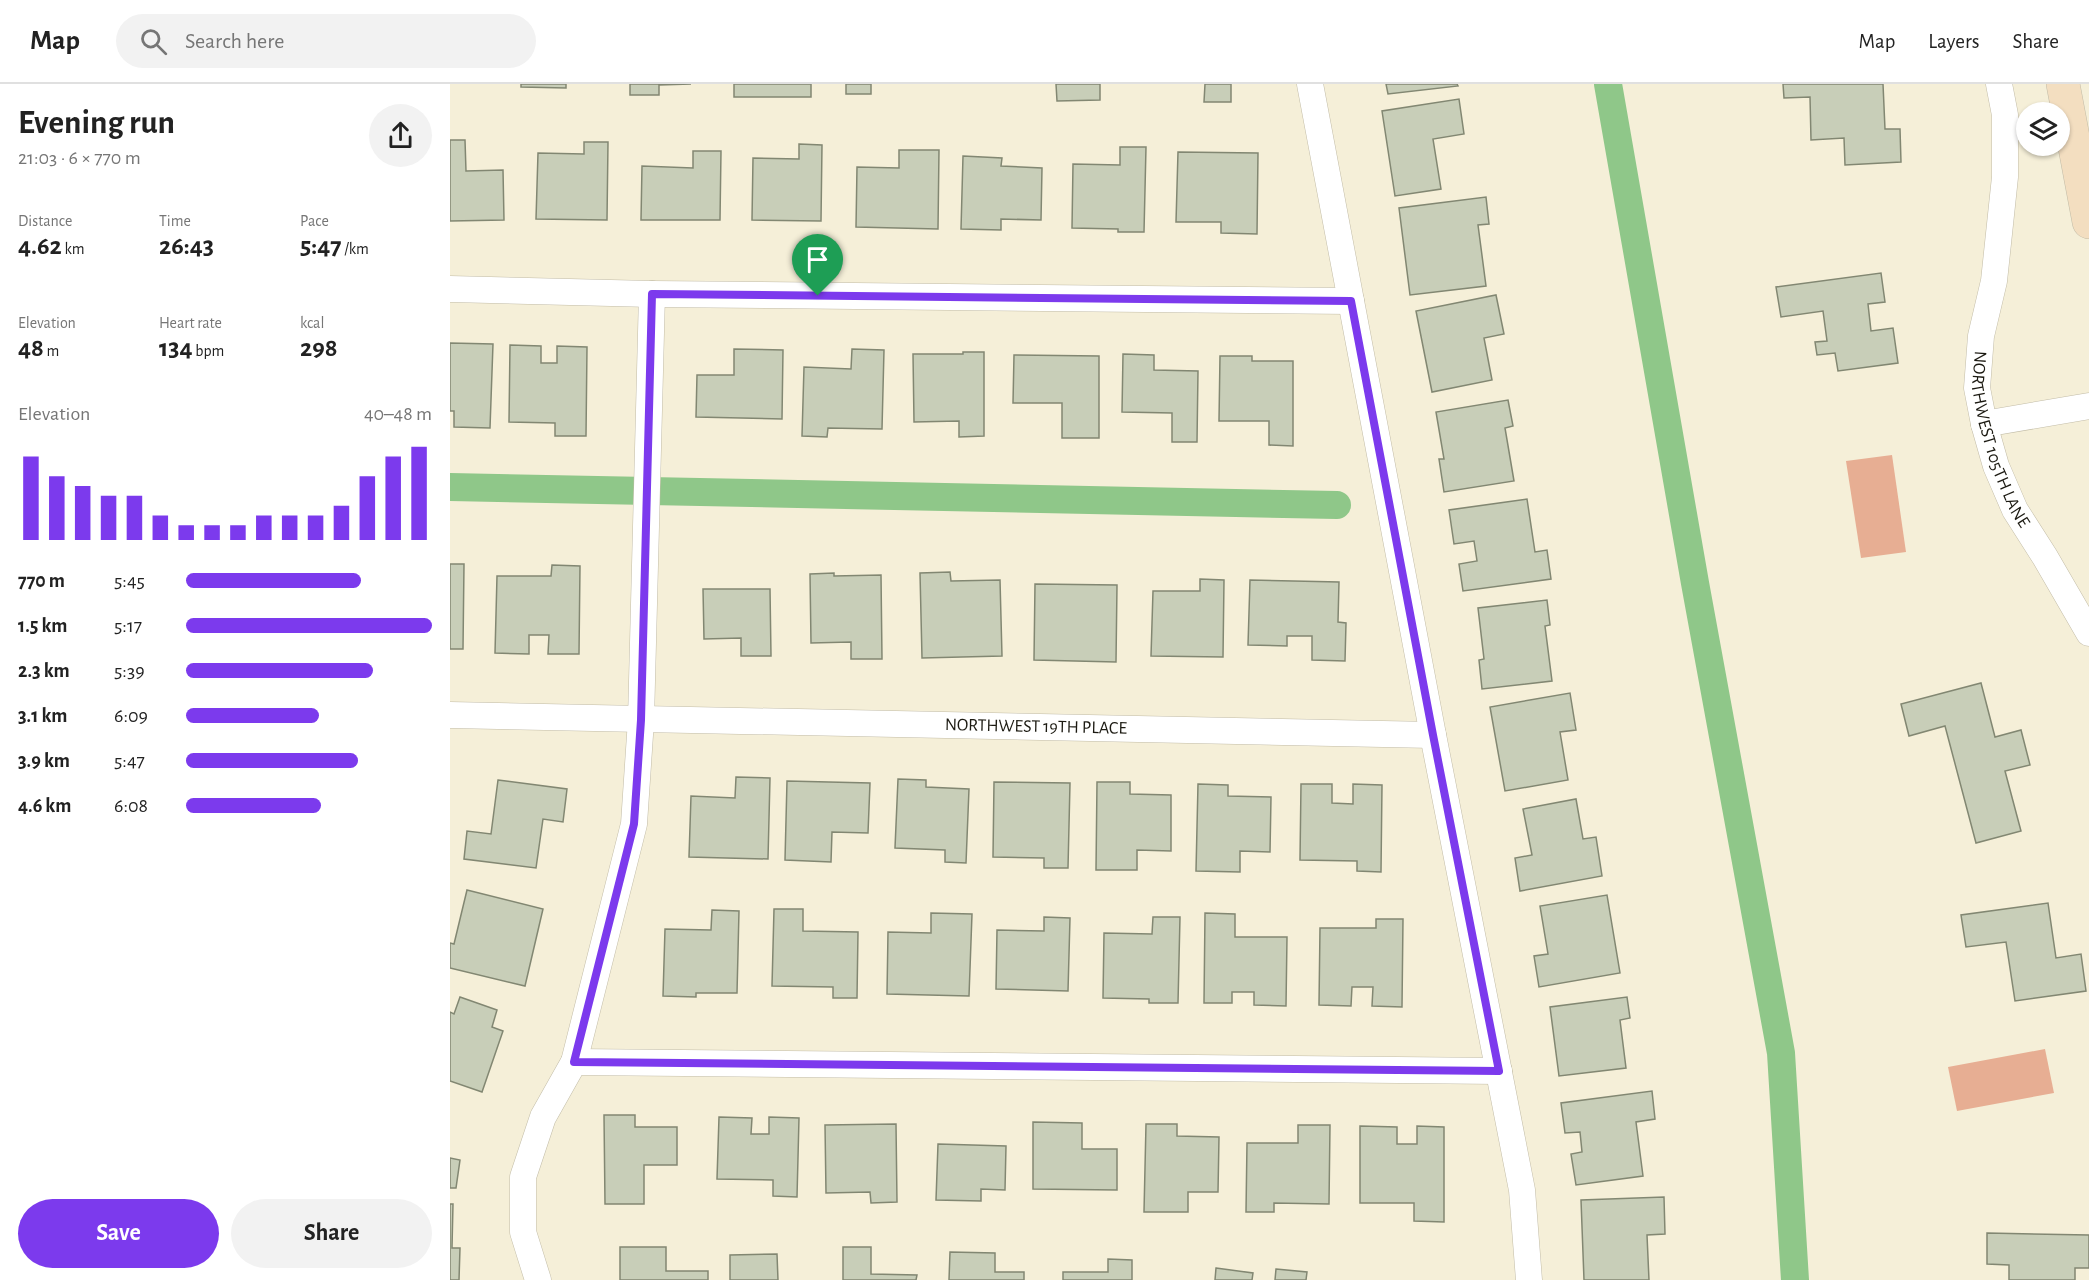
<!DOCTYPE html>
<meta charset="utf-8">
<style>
:root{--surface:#fff;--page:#f2f2f2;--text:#222;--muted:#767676;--line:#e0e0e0;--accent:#7c3aed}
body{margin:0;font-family:"Alegreya Sans",sans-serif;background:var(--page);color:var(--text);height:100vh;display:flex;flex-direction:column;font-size:22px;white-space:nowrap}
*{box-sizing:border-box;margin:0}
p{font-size:20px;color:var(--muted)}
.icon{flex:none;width:33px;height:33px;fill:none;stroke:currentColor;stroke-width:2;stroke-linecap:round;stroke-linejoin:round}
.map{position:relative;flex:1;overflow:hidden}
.details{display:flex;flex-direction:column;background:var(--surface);width:450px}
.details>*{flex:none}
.fabs{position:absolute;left:1566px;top:18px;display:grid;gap:12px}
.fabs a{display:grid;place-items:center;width:54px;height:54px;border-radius:50%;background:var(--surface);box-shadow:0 2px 4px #0004;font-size:30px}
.pin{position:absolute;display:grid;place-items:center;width:51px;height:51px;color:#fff;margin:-62px -26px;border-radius:50% 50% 50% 0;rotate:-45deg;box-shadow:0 0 6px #0007}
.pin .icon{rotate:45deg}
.round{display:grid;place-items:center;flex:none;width:63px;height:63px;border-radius:32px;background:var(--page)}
.summary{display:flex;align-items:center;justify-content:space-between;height:102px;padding:0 18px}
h1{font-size:33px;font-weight:700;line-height:45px}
.stats{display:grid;grid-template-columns:repeat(3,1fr);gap:9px;height:102px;padding:6px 18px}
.stats div{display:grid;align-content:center}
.stats b{font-size:26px;font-weight:700}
.stats small{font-size:16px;font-weight:400}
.stats p{font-size:16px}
.chart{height:168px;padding:12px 18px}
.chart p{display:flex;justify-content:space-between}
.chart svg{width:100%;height:108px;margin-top:6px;stroke:var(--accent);stroke-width:6}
.button{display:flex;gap:12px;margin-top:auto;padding:12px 18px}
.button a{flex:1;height:69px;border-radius:36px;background:var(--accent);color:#fff;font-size:24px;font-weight:700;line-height:69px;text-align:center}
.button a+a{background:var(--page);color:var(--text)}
ul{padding:0 18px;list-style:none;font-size:20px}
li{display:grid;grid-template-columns:96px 72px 1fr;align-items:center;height:45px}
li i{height:15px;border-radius:8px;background:var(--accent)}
header{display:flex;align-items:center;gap:36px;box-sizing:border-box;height:84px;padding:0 30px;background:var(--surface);border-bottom:2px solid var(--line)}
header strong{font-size:28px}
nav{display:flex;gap:33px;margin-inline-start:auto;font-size:21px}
.search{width:420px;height:54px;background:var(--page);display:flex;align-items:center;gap:15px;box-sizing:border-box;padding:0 21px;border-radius:33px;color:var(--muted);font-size:22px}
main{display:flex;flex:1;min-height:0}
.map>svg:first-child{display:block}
.green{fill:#e7ae93}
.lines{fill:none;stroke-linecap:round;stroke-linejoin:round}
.canal{stroke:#8fc789;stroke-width:28}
.building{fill:#c8ceb8;stroke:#828772;stroke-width:1.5}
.minor-casing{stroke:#c2bca7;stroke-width:27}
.secondary-casing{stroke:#c2bca7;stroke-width:34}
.minor{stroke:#fff;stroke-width:26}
.secondary{stroke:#f3dec0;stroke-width:33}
.route-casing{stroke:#fff;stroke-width:12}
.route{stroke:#7c3aed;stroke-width:8}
.labels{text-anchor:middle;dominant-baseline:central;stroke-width:4.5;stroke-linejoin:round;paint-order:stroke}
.street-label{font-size:18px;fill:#1c1a12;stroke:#fff}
</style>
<header>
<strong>Map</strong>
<div class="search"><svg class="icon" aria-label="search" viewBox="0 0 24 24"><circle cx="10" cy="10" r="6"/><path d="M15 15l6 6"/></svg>Search here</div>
<nav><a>Map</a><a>Layers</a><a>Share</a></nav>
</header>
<main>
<section class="details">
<div class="summary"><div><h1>Evening run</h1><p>21:03 · 6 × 770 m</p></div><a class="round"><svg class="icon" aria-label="share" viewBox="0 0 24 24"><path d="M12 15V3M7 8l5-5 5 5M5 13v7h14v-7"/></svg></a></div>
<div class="stats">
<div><p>Distance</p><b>4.62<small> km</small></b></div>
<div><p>Time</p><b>26:43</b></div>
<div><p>Pace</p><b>5:47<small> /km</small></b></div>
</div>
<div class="stats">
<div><p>Elevation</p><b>48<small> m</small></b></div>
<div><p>Heart rate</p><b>134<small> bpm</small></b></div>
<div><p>kcal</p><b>298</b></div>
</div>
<div class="chart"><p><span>Elevation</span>40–48 m</p>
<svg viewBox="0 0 160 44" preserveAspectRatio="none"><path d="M5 44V10M15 44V18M25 44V22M35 44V26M45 44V26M55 44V34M65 44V38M75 44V38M85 44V38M95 44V34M105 44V34M115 44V34M125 44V30M135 44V18M145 44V10M155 44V6"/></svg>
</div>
<ul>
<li><b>770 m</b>5:45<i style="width:71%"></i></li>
<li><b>1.5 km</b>5:17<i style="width:100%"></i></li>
<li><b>2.3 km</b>5:39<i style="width:76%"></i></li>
<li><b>3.1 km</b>6:09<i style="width:54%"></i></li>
<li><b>3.9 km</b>5:47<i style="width:70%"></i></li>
<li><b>4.6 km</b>6:08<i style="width:55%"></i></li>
</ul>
<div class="button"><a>Save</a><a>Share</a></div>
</section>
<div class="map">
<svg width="1639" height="1196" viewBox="0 0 1639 1196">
<rect width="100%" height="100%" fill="#f5efd8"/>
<g class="green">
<path d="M 1442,371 L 1456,468 L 1411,474 L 1396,377 Z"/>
<path d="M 1595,965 L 1604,1009 L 1507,1027 L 1498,983 Z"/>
</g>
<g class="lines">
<g class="canal">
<path d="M 1158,0 L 1245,499 L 1331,969 L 1345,1196"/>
<path d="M 0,403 L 887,421"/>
</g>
</g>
<g class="building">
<path d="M 71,0 L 116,0 L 116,4 L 71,3 Z"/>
<path d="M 180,0 L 241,0 L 209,1 L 209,11 L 180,11 Z"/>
<rect x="284" y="0" width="77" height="13"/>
<rect x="396" y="0" width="25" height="10"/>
<path d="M 606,0 L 650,0 L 650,16 L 607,17 Z"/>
<path d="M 755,0 L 781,0 L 781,18 L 754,18 Z"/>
<path d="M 936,0 L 1007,0 L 1008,2 L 938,10 Z"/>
<path d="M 1333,0 L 1433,0 L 1435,45 L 1450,45 L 1451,78 L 1395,81 L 1394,54 L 1361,56 L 1360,13 L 1334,14 Z"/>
<path d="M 1009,15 L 1014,50 L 983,55 L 991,105 L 945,112 L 932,27 Z"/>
<path d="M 0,56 L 15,56 L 16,87 L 53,86 L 54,136 L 0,137 Z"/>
<path d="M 134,58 L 158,58 L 157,136 L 86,135 L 88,69 L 134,70 Z"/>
<path d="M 349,60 L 372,61 L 371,137 L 302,136 L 303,74 L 349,75 Z"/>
<path d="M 670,63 L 696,63 L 694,148 L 668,148 L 668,145 L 622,144 L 623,80 L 670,81 Z"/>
<path d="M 449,66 L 489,66 L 488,145 L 406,143 L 407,83 L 449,84 Z"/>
<path d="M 243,67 L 271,67 L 270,136 L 191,136 L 192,82 L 243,84 Z"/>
<path d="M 728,68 L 808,69 L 807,150 L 771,149 L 771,138 L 726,138 Z"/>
<path d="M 513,72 L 552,74 L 551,82 L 592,84 L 591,136 L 551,135 L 551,146 L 511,145 Z"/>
<path d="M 1036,113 L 1039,140 L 1028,141 L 1036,202 L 960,211 L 949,124 Z"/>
<path d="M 1431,189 L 1435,218 L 1418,220 L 1421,247 L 1443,244 L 1448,279 L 1388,287 L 1385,269 L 1367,271 L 1365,258 L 1377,257 L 1373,227 L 1331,233 L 1326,203 Z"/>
<path d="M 1046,211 L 1054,250 L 1034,254 L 1042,296 L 982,308 L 966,227 Z"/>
<path d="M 0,259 L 43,260 L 40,344 L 4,343 L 4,327 L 0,327 Z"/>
<path d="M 60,261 L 91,262 L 91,279 L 107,279 L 107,262 L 137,263 L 136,352 L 105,352 L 105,339 L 59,338 Z"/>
<path d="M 284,265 L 333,266 L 332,335 L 246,333 L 247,291 L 284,291 Z"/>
<path d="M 402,265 L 434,266 L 432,345 L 378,344 L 377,353 L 352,352 L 354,283 L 401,285 Z"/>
<path d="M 513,268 L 534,268 L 534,352 L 509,353 L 509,337 L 464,338 L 463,270 L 513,270 Z"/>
<path d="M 673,270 L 704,271 L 704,286 L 748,287 L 747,358 L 722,358 L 722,329 L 672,328 Z"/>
<path d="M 564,271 L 649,272 L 649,354 L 612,354 L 612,319 L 563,319 Z"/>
<path d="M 770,272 L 802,272 L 802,277 L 843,277 L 843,362 L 819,361 L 819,337 L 769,337 Z"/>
<path d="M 1058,316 L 1063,342 L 1055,344 L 1064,397 L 994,408 L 989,375 L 994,375 L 986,328 Z"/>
<path d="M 1077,415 L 1085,468 L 1097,466 L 1101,495 L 1013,507 L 1009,480 L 1027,477 L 1024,457 L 1004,460 L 999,426 Z"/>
<path d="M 0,480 L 14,480 L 13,565 L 0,565 Z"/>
<path d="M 102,481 L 130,482 L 129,570 L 98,570 L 99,551 L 79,551 L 79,570 L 45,569 L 47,492 L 101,492 Z"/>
<path d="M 500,488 L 501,497 L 550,496 L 552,572 L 472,574 L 470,489 Z"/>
<path d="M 384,489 L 384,492 L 431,491 L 432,575 L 401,575 L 401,558 L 361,559 L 360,490 Z"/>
<path d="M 750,495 L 774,496 L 773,573 L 701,572 L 703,507 L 750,507 Z"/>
<path d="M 800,496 L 889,498 L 888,538 L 896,539 L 895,577 L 862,576 L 862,552 L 837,552 L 837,562 L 798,561 Z"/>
<path d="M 585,500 L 667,501 L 666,578 L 584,576 Z"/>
<path d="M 253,505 L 320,505 L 321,572 L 291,572 L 291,554 L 254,555 Z"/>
<path d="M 1097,516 L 1100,541 L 1095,542 L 1102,597 L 1032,605 L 1029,576 L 1034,575 L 1028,524 Z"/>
<path d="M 1531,599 L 1545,653 L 1571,646 L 1580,681 L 1555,687 L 1571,747 L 1526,759 L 1495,642 L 1459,652 L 1451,620 Z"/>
<path d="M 1120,609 L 1126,646 L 1110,648 L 1118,696 L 1055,707 L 1040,623 Z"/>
<path d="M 286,693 L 320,694 L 318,775 L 239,773 L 241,712 L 285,714 Z"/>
<path d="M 448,695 L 476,696 L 476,703 L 519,705 L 516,779 L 495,778 L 495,766 L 445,764 Z"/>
<path d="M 48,696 L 117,705 L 113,738 L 93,735 L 86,784 L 14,775 L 17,747 L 41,750 Z"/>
<path d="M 337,697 L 420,699 L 418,749 L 382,748 L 381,778 L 335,776 Z"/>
<path d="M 544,698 L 620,699 L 618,784 L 594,784 L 594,774 L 543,773 Z"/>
<path d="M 647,698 L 680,698 L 680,710 L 721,711 L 721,767 L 687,766 L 687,786 L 646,786 Z"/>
<path d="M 748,700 L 778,701 L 778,712 L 821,713 L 820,768 L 790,767 L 790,788 L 746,787 Z"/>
<path d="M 851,700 L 882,700 L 882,719 L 903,720 L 903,700 L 932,701 L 931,788 L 907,787 L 907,777 L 850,776 Z"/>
<path d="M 1126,715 L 1133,755 L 1146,753 L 1152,792 L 1070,807 L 1065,774 L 1082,771 L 1073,725 Z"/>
<path d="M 17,806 L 93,825 L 75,902 L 0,884 L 0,859 L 4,860 Z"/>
<path d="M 1157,811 L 1170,889 L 1089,903 L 1084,872 L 1098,870 L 1090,822 Z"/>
<path d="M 1598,819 L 1606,874 L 1631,870 L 1636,907 L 1565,917 L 1556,858 L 1516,863 L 1511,831 Z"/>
<path d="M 324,825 L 353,825 L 353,847 L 408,848 L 407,914 L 383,914 L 383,903 L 322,902 Z"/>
<path d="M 262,826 L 289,827 L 287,909 L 246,909 L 246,913 L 213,912 L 215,845 L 261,846 Z"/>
<path d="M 481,829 L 522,830 L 519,912 L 437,910 L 438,848 L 481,849 Z"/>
<path d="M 755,829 L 785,830 L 785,853 L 837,853 L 836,922 L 804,921 L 804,908 L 782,908 L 782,919 L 754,919 Z"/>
<path d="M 594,833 L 620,834 L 618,907 L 546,905 L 547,846 L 594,847 Z"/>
<path d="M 703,833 L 730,833 L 728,919 L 699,919 L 699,915 L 653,914 L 654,849 L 702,850 Z"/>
<path d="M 926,835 L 953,835 L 952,923 L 922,922 L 923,903 L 902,903 L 901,922 L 869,921 L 870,844 L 926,844 Z"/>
<path d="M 10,913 L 47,926 L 42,943 L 53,947 L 32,1008 L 0,997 L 0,928 L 4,930 Z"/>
<path d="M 1177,913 L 1180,934 L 1170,936 L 1176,984 L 1109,992 L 1100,923 Z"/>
<path d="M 1202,1007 L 1205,1035 L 1186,1038 L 1193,1092 L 1126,1101 L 1121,1070 L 1132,1068 L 1130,1048 L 1115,1049 L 1111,1019 Z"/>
<path d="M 154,1031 L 185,1031 L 185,1043 L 227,1043 L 227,1081 L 194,1081 L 194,1120 L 155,1120 Z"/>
<path d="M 269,1033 L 302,1034 L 301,1050 L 319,1050 L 319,1033 L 349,1034 L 347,1113 L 323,1112 L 323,1096 L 267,1095 Z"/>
<path d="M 583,1038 L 632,1039 L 632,1065 L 667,1065 L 667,1106 L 583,1105 Z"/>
<path d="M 446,1040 L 447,1118 L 421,1119 L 420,1108 L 376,1109 L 375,1041 Z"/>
<path d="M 696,1040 L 727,1040 L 727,1052 L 769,1053 L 768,1108 L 738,1108 L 738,1128 L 694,1128 Z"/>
<path d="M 848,1041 L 880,1041 L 879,1120 L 824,1119 L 824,1128 L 796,1128 L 797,1059 L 848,1059 Z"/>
<path d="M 910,1042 L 947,1043 L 947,1060 L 967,1060 L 967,1042 L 994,1043 L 994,1138 L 964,1137 L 964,1119 L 910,1119 Z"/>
<path d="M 488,1060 L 556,1062 L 555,1106 L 531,1105 L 531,1117 L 486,1116 Z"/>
<path d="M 0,1074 L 10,1076 L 6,1104 L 0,1104 Z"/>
<path d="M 1214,1113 L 1215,1150 L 1197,1151 L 1199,1196 L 1134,1196 L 1131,1116 Z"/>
<path d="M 0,1120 L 3,1120 L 2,1164 L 10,1164 L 9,1196 L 0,1196 Z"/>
<path d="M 1537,1149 L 1639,1151 L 1639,1184 L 1625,1184 L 1625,1196 L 1559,1196 L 1559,1181 L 1537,1180 Z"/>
<path d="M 170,1163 L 216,1163 L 216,1187 L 258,1187 L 258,1196 L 170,1196 Z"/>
<path d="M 393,1163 L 421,1163 L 421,1190 L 467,1191 L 466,1196 L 393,1196 Z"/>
<path d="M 500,1168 L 545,1169 L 545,1188 L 574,1188 L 574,1196 L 499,1196 Z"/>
<path d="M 327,1170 L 328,1196 L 280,1196 L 280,1171 Z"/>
<path d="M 658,1175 L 682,1176 L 682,1196 L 613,1196 L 613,1188 L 658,1188 Z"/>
<path d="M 766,1184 L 803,1189 L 802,1196 L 765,1196 Z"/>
<path d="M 826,1185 L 857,1188 L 856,1196 L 825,1196 Z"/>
</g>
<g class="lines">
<g class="minor-casing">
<g id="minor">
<path d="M 860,0 L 983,651 L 1072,1106 L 1079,1196"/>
<path id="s1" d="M 1549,0 L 1555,31 L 1555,93 L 1544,197 L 1531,252 L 1527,304 L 1534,340 L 1546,382 L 1565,426 L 1595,473 L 1639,549"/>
<path d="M 0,205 L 202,210 L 901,217"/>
<path d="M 1534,340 L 1639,322"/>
<path id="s2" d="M 0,631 L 983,651"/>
<path d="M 124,978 L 1049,987"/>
<path d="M 88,1196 L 73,1148 L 73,1093 L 93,1033 L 124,978 L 184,740 L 191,636 L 202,210"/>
</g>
</g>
<g class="secondary-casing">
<path id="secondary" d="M 1613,0 L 1639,138"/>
</g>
<use href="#minor" class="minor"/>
<use href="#secondary" class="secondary"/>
</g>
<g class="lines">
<g class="route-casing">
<path id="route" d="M 202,210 L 901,217 L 983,651 L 1049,987 L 124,978 L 184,740 L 191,636 Z"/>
</g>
<use href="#route" class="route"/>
</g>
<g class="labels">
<g class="street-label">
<text stroke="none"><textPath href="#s1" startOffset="362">NORTHWEST 105TH LANE</textPath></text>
<text stroke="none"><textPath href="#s2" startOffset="586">NORTHWEST 19TH PLACE</textPath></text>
</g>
</g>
</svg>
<div class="fabs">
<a><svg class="icon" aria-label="layers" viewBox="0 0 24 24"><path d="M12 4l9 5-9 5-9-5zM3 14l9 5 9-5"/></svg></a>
</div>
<div class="pin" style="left:368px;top:212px;background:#1e9e55"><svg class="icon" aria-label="arrive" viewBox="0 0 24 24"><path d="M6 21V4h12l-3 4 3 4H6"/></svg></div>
</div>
</main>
